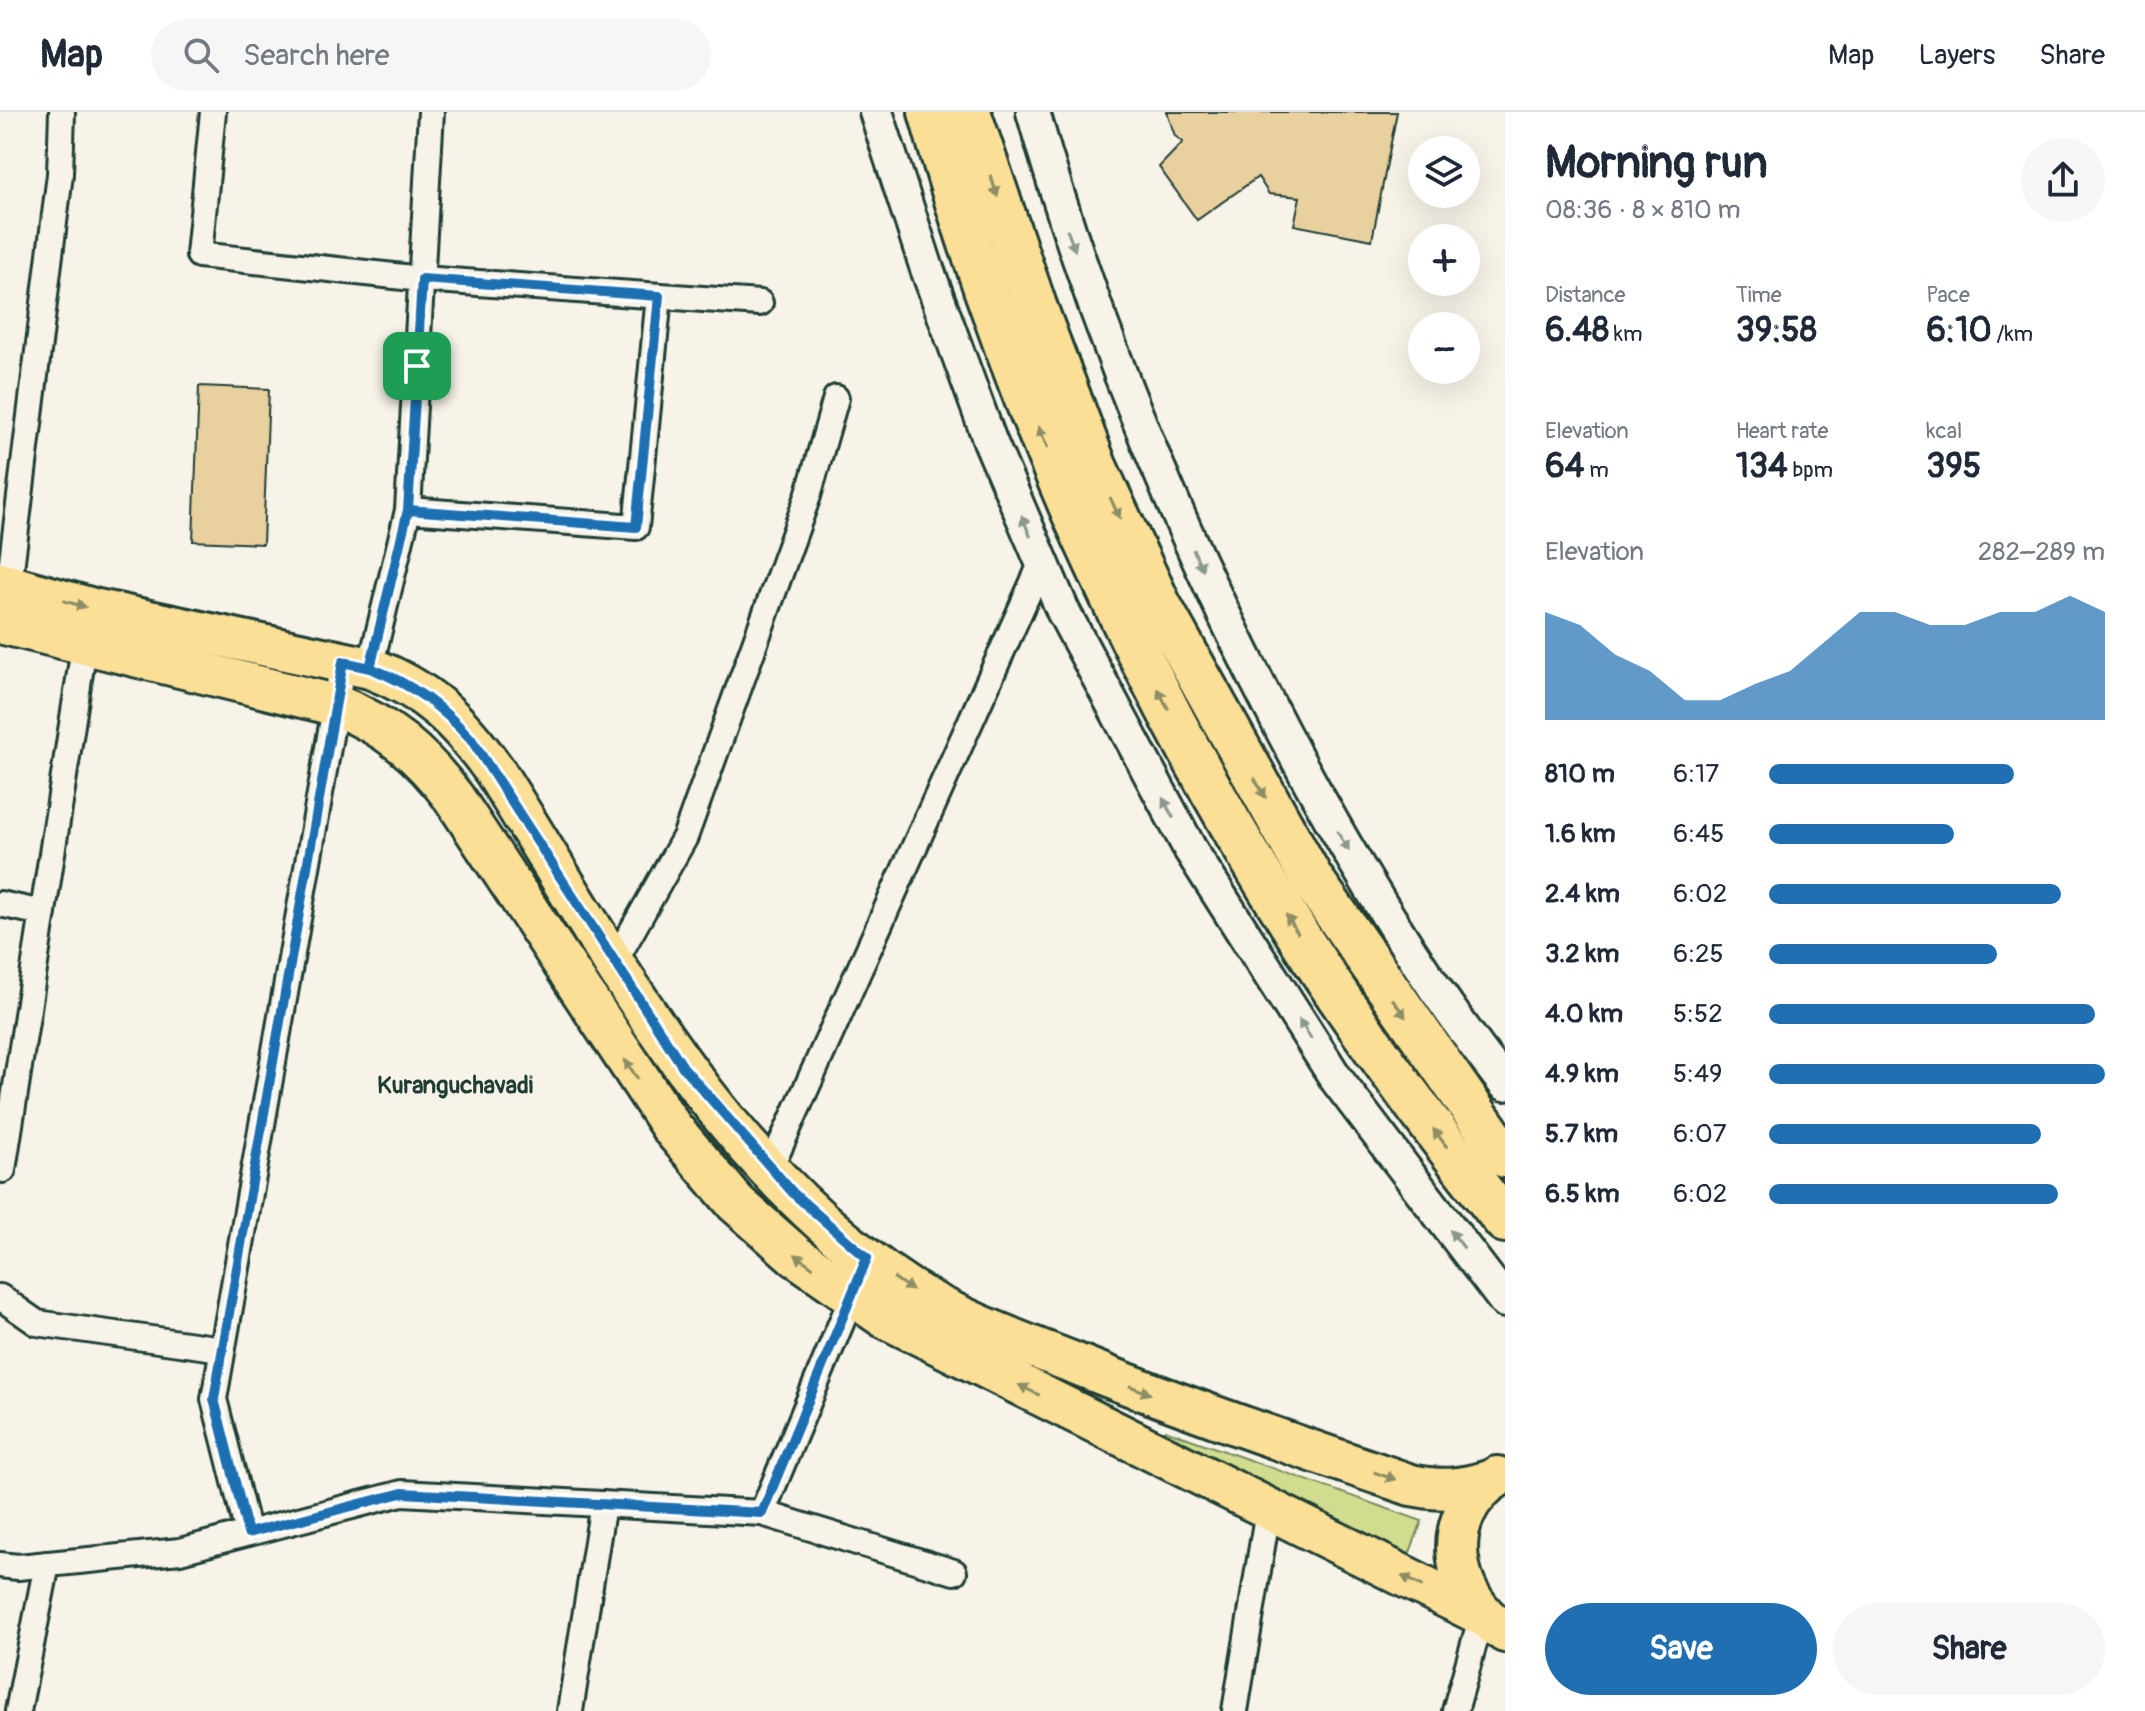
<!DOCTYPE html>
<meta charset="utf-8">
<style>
:root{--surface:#fff;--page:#f6f6f7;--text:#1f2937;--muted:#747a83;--line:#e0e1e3;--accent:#1f6fb2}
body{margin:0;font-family:Pangolin,sans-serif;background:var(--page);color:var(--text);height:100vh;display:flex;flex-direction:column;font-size:30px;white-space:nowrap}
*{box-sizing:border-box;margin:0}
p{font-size:26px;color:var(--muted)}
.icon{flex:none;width:44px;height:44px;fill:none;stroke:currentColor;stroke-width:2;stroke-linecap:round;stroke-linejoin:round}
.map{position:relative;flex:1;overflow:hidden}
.side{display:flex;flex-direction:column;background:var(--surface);width:640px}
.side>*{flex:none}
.tools{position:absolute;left:1408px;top:24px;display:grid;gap:16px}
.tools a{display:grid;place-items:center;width:72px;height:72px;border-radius:50%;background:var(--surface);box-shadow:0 8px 32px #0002;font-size:40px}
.pin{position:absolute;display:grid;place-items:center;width:68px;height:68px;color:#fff;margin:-34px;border-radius:16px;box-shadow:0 4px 12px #0006}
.round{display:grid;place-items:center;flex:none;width:84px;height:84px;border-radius:42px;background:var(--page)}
.head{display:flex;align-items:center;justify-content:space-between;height:136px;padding:0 40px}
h1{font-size:44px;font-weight:700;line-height:60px}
.figures{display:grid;grid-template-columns:repeat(3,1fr);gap:12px;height:136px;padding:8px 40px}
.figures div{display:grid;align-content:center}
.figures b{font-size:34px;font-weight:700}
.figures small{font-size:22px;font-weight:400}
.figures p{font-size:22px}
.chart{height:224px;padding:16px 40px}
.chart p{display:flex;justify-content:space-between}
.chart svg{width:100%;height:144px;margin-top:8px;fill:var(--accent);opacity:.7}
.button{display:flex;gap:16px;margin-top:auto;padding:16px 40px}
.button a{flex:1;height:92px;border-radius:48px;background:var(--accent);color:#fff;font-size:32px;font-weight:700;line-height:92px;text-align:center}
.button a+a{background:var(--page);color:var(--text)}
ul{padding:0 40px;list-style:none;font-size:26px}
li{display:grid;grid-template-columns:128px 96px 1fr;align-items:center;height:60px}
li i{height:20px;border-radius:10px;background:var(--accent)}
header{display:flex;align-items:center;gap:48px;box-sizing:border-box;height:112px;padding:0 40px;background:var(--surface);border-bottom:2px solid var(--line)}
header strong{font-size:38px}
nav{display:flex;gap:44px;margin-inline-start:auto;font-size:28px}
.search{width:560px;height:72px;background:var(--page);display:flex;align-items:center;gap:20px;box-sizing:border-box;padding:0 28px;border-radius:44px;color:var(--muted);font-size:30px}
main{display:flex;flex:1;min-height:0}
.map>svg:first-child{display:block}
.green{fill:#d1dc8f;stroke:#788c62;stroke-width:2}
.building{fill:#e9d09f;stroke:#1f3d34;stroke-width:2}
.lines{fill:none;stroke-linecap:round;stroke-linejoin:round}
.minor-casing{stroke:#1f3d34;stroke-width:30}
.tertiary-casing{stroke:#1f3d34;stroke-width:38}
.primary-casing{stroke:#1f3d34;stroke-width:46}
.trunk-casing{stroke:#1f3d34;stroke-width:48}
.minor{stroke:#f7f3e8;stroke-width:24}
.tertiary{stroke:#f7f3e8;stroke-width:32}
.primary{stroke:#fbdf96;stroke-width:40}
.trunk{stroke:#fbdf96;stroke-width:42}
.oneway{fill:#8d8e65}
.oneway2{fill:#8b988e}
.route-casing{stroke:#fff;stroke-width:16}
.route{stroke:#1f6fb2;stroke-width:10}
.labels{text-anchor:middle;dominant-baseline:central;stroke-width:6;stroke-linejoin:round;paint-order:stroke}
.quarter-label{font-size:24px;font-weight:bold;fill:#1f3d34;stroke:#f7f3e8}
</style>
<header>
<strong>Map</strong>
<div class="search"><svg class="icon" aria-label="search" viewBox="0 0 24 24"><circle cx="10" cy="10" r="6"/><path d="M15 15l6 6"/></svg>Search here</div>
<nav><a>Map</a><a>Layers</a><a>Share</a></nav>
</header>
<main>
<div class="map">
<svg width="1505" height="1599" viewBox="0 0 1505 1599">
<rect width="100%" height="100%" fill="#f7f3e8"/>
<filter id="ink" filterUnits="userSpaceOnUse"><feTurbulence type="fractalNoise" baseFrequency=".0125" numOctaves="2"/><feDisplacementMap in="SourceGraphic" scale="16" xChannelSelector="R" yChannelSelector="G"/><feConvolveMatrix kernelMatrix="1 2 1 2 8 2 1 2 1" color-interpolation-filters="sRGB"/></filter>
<g filter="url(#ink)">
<path class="green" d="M 1165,1318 L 1422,1409 L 1407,1448 L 1161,1324 Z"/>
<g class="building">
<path d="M 1167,0 L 1397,0 L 1372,128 L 1294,113 L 1300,85 L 1269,82 L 1258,65 L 1197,108 L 1159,55 L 1183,30 L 1175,24 Z"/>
<path d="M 199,274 L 269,277 L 263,432 L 193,429 Z"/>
</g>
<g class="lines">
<g class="minor-casing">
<g id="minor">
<path d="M 213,0 L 199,143 L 422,167 L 760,191"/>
<path d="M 408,398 L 636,415 L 659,184"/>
<path d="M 9,473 L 60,62 L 62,0"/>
<path d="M 370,556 L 408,398 L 431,0"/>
<path d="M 0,792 L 43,801"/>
<path d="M 615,849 L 685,725 L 808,384 L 836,286"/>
<path d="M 770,1057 L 1042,450"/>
<path d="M 3,1058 L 84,535"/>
<path d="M 0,1185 L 37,1211 L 222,1237"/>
<path d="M 762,1401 L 954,1460"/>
<path d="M 248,1421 L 214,1287 L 343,550"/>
<path d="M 0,1453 L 18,1455 L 180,1439 L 402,1381 L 762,1401 L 857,1173"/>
<path d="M 18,1599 L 47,1452"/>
<path d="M 570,1599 L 603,1392"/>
<path d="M 1235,1599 L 1268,1398"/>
<path d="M 1455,1599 L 1482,1503"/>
</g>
</g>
<g class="tertiary-casing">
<g id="tertiary">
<path d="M 876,0 L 926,154 L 990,329 L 1063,499 L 1190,737 L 1337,968 L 1505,1189"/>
<path d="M 1033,0 C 1094,215 1179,422 1283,620 C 1347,742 1419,863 1505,972"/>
</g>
</g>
<g class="primary-casing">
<g id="primary">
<path d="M 0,471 L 93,497 L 370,556 C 428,578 458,608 494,658 C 611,843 719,1054 908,1176 C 958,1208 1018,1229 1074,1251 C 1185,1296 1297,1334 1411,1373 C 1440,1379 1461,1378 1489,1369"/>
<path d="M 0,511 L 335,593 C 387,613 421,642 454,686 L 672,1016 L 736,1091 L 796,1144 L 884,1205 L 1482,1503"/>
<path d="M 1497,1365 C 1436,1403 1450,1486 1505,1520"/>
</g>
</g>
<g class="trunk-casing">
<g id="trunk">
<path d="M 930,0 C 1010,288 1137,570 1298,823 C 1361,922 1432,1017 1505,1109"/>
<path d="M 969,0 L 1035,194 L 1095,354 L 1160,494 L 1311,766 L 1505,1044"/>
</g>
</g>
<use href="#minor" class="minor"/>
<use href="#tertiary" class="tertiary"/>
<use href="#primary" class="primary"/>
<use href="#trunk" class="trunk"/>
</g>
<defs><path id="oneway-solid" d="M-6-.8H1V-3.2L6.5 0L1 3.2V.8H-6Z" transform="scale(2)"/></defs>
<g class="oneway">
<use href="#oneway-solid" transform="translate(994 74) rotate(71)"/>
<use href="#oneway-solid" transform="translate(1043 325) rotate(-113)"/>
<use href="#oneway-solid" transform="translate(1115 396) rotate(65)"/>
<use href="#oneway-solid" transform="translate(75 492) rotate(16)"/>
<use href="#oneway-solid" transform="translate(1163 587) rotate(-118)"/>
<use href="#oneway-solid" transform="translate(1260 676) rotate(60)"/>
<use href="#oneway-solid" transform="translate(1292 812) rotate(-122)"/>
<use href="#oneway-solid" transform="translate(1399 896) rotate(55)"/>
<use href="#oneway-solid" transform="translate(631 957) rotate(-125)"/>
<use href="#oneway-solid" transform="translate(1440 1026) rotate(-127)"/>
<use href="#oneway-solid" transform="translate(804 1149) rotate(-144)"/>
<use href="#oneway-solid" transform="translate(903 1172) rotate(34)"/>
<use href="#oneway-solid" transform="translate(1029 1278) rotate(-153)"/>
<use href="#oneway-solid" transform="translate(1140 1278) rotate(22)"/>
<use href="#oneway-solid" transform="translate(1385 1364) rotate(19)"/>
<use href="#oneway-solid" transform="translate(1412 1469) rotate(-154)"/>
</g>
<g class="oneway2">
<use href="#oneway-solid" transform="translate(1071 128) rotate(69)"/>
<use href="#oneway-solid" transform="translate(1026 414) rotate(-113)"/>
<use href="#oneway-solid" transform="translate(1198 448) rotate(65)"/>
<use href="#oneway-solid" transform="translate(1168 696) rotate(-118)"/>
<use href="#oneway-solid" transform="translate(1343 729) rotate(59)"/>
<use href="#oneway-solid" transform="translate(1305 917) rotate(-122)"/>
<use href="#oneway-solid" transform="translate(1457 1127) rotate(-128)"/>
</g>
</g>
<g class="lines" filter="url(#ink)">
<g class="route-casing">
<path id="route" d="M 417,254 L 408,398 L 370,556 L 343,550 L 214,1287 L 248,1421 L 402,1381 L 762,1401 L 867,1146 L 794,1082 L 683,955 L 471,627 C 441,594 412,572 370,556 L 408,398 L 636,415 L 659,184 L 422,167 L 417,254"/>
</g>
<use href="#route" class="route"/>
</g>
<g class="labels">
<g class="quarter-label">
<text x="455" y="973">Kuranguchavadi</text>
</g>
</g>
</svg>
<div class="tools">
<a><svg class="icon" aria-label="layers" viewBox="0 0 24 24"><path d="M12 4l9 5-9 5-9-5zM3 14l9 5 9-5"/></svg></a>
<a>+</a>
<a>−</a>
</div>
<div class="pin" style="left:417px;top:254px;background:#1e9e55"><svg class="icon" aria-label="arrive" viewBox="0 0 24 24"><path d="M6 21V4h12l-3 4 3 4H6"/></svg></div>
</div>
<section class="side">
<div class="head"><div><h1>Morning run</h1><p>08:36 · 8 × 810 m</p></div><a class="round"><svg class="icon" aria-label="share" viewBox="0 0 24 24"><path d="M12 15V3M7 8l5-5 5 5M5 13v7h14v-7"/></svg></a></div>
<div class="figures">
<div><p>Distance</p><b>6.48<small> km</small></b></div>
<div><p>Time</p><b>39:58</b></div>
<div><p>Pace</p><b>6:10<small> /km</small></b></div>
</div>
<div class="figures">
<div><p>Elevation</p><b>64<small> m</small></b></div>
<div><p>Heart rate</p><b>134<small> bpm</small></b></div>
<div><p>kcal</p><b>395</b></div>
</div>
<div class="chart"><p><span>Elevation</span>282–289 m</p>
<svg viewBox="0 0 160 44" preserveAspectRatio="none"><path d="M0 44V11L10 15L20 24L30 29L40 38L50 38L60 33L70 29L80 20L90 11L100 11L110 15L120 15L130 11L140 11L150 6L160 11V44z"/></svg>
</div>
<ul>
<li><b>810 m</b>6:17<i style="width:73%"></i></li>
<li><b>1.6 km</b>6:45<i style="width:55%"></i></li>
<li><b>2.4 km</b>6:02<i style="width:87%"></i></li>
<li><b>3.2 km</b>6:25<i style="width:68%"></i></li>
<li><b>4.0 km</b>5:52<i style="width:97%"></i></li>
<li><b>4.9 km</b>5:49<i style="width:100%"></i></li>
<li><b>5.7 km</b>6:07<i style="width:81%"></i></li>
<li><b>6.5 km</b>6:02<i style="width:86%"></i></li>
</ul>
<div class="button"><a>Save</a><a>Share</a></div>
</section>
</main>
